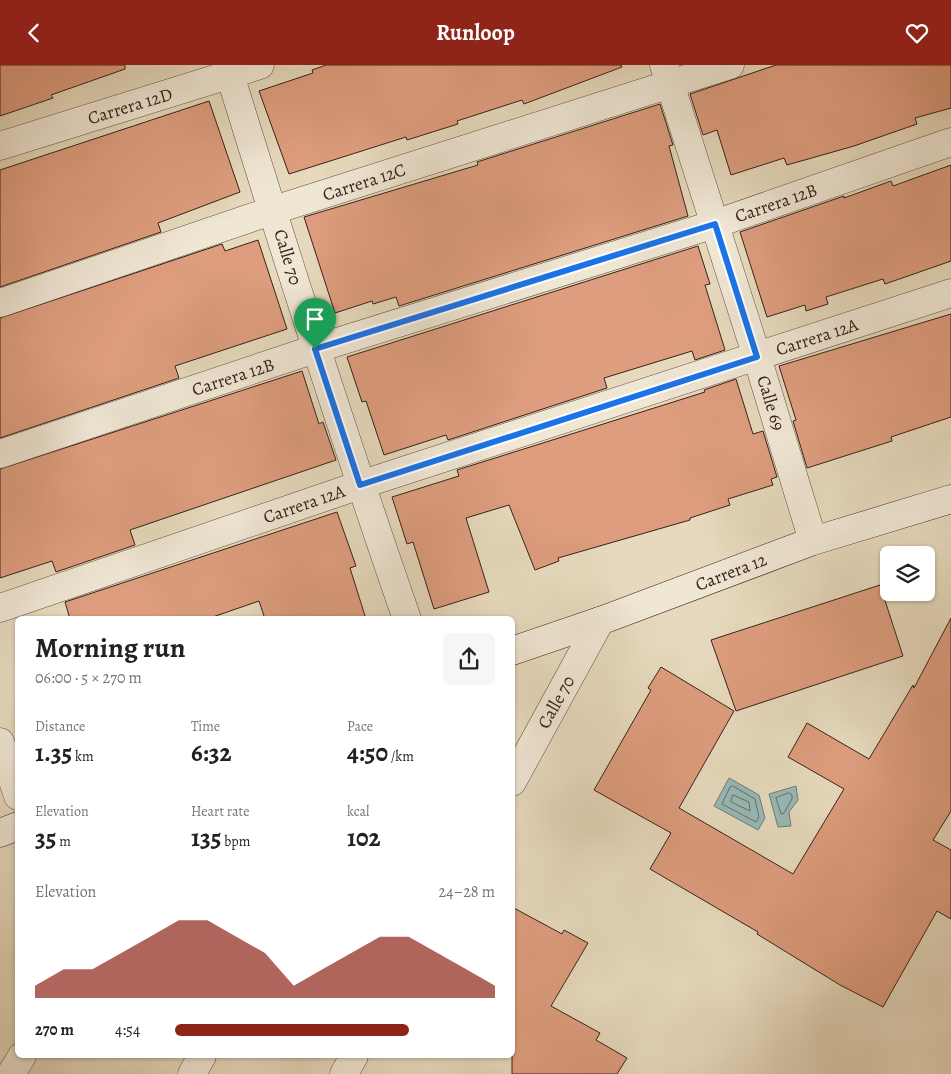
<!DOCTYPE html>
<meta charset="utf-8">
<style>
:root{--surface:#fff;--page:#f6f6f6;--text:#222;--muted:#767676;--accent:#8f2418}
body{margin:0;font-family:Alegreya,serif;background:var(--page);color:var(--text);height:100vh;display:flex;flex-direction:column;font-size:19px;white-space:nowrap}
*{box-sizing:border-box;margin:0}
p{font-size:16px;color:var(--muted)}
.icon{flex:none;width:28px;height:28px;fill:none;stroke:currentColor;stroke-width:2;stroke-linecap:round;stroke-linejoin:round}
.map{position:relative;flex:1;overflow:hidden}
.panel{position:absolute;left:15px;top:551px;width:500px;height:442px;display:flex;flex-direction:column;background:var(--surface);border-radius:8px;box-shadow:0 1px 4px #0004}
.panel>*{flex:none}
.fabs{position:absolute;left:880px;top:481px;display:grid;gap:10px}
.fabs a{display:grid;place-items:center;width:55px;height:55px;border-radius:8px;background:var(--surface);box-shadow:0 1px 4px #0004;font-size:25px}
.pin{position:absolute;display:grid;place-items:center;width:42px;height:42px;color:#fff;margin:-51px -21px;border-radius:50% 50% 50% 0;rotate:-45deg;box-shadow:0 0 5px #0007}
.pin .icon{rotate:45deg}
.round{display:grid;place-items:center;flex:none;width:52px;height:52px;border-radius:8px;background:var(--page)}
.headline{display:flex;align-items:center;justify-content:space-between;height:85px;padding:0 20px}
h1{font-size:28px;font-weight:700;line-height:38px}
.figures{display:grid;grid-template-columns:repeat(3,1fr);gap:8px;height:85px;padding:5px 20px}
.figures div{display:grid;align-content:center}
.figures b{font-size:25px;font-weight:700}
.figures small{font-size:14px;font-weight:400}
.figures p{font-size:14px}
.chart{height:140px;padding:10px 20px}
.chart p{display:flex;justify-content:space-between}
.chart svg{width:100%;height:90px;margin-top:5px;fill:var(--accent);opacity:.7}
ul{padding:0 20px;list-style:none;font-size:16px}
li{display:grid;grid-template-columns:80px 60px 1fr;align-items:center;height:38px}
li i{height:12px;border-radius:6px;background:var(--accent)}
header{display:flex;justify-content:space-between;align-items:center;height:65px;padding:0 20px;background:var(--accent);color:#fff;font-size:22px;font-weight:700}
.map>svg:first-child{display:block}
.water{fill:#97b9b6;stroke:#717d77}
.lines{fill:none;stroke-linecap:round;stroke-linejoin:round}
.shore{stroke:#676e68;stroke-width:1}
.building{fill:#dd9d7e;stroke:#372219}
.street-casing{stroke:#635042;stroke-width:29}
.secondary-casing{stroke:#372219;stroke-width:29}
.street{stroke:#efe6d4;stroke-width:28}
.secondary{stroke:#efe6d4;stroke-width:28}
.route-casing{stroke:#fff;stroke-width:10}
.route{stroke:#1a73e8;stroke-width:6}
.labels{text-anchor:middle;dominant-baseline:central;stroke-width:4.5;stroke-linejoin:round;paint-order:stroke}
.street-label{font-size:18px;fill:#372219;stroke:#efe6d4}
</style>
<header><svg class="icon" aria-label="back" viewBox="0 0 24 24"><path d="M15 5l-7 7 7 7"/></svg>Runloop<svg class="icon" aria-label="heart" viewBox="0 0 24 24"><path d="M12 20l-8-8c-3-5 5-10 8-4 3-6 11-1 8 4z"/></svg></header>
<div class="map">
<svg width="951" height="1009" viewBox="0 0 951 1009">
<rect width="100%" height="100%" fill="#e6d9bd"/>
<filter id="stains"><feTurbulence type="fractalNoise" baseFrequency=".004" numOctaves="4"/><feColorMatrix values="0 0 0 0 .2 0 0 0 0 .09 0 0 0 0 .02 0 0 0 .5 -.17"/></filter>
<radialGradient id="worn" r=".72"><stop offset=".6" stop-color="#630" stop-opacity="0"/><stop offset="1" stop-color="#630" stop-opacity=".3"/></radialGradient>
<g class="water">
<path d="M 729,713 L 759,730 L 765,753 L 758,765 L 714,741 Z"/>
<path d="M 796,721 L 798,735 L 789,747 L 791,761 L 778,762 L 769,729 Z"/>
</g>
<g class="lines">
<g class="shore">
<path d="M 733,721 L 755,734 L 759,752 L 756,757 L 722,739 L 730,722 Z"/>
<path d="M 789,728 L 792,730 L 792,734 L 784,748 L 781,749 L 776,733 Z"/>
<path d="M 733,730 L 749,737 L 750,746 L 731,737 Z"/>
</g>
</g>
<g class="building">
<path d="M 0,0 L 125,0 L 125,4 L 51,30 L 53,33 L 0,51 Z"/>
<path d="M 326,0 L 621,0 L 622,2 L 524,39 L 522,35 L 457,56 L 458,59 L 407,75 L 406,72 L 289,109 L 259,26 L 313,8 L 312,5 Z"/>
<path d="M 776,0 L 951,0 L 951,43 L 915,53 L 917,59 L 854,81 L 787,100 L 784,93 L 731,110 L 717,65 L 703,70 L 690,29 Z"/>
<path d="M 209,36 L 240,127 L 158,158 L 161,167 L 0,222 L 0,105 Z"/>
<path d="M 660,39 L 673,80 L 669,81 L 688,151 L 399,241 L 396,232 L 373,239 L 372,236 L 335,248 L 304,152 L 478,100 L 477,97 Z"/>
<path d="M 951,100 L 951,196 L 885,219 L 883,214 L 826,232 L 828,239 L 806,246 L 805,240 L 767,252 L 740,167 L 844,131 L 844,133 L 891,116 L 893,121 Z"/>
<path d="M 258,175 L 287,264 L 175,301 L 179,313 L 0,373 L 0,253 L 222,179 L 225,186 Z"/>
<path d="M 698,181 L 710,219 L 705,220 L 725,285 L 695,295 L 692,286 L 604,313 L 607,323 L 448,375 L 446,370 L 384,390 L 366,336 L 362,337 L 347,292 Z"/>
<path d="M 951,249 L 951,352 L 891,372 L 892,376 L 807,403 L 793,356 L 796,355 L 779,301 Z"/>
<path d="M 302,306 L 319,359 L 323,357 L 336,395 L 130,465 L 135,480 L 56,507 L 52,496 L 0,513 L 0,404 Z"/>
<path d="M 736,314 L 753,369 L 763,366 L 777,412 L 771,414 L 773,420 L 728,434 L 730,440 L 690,453 L 690,455 L 558,493 L 559,496 L 535,505 L 509,440 L 466,453 L 489,527 L 434,544 L 413,477 L 407,479 L 392,432 L 459,411 L 457,405 L 705,327 L 704,325 Z"/>
<path d="M 337,447 L 356,501 L 350,503 L 366,554 L 265,554 L 259,536 L 207,554 L 70,554 L 65,537 Z"/>
<path d="M 880,520 L 903,591 L 736,646 L 711,575 Z"/>
<path d="M 951,553 L 951,746 L 933,775 L 951,785 L 951,854 L 937,846 L 883,942 L 840,920 L 757,869 L 758,867 L 650,804 L 671,768 L 594,725 L 651,625 L 648,623 L 661,602 L 734,646 L 679,743 L 793,809 L 844,724 L 788,692 L 807,658 L 869,694 L 913,620 L 914,623 Z"/>
<path d="M 512,842 L 562,869 L 564,865 L 588,878 L 551,941 L 600,968 L 596,975 L 627,993 L 617,1009 L 512,1009 Z"/>
</g>
<g class="lines">
<g class="street-casing">
<g id="street">
<path d="M 227,0 C 284,185 343,370 407,554"/>
<path d="M 664,0 L 757,292 L 813,476"/>
<path d="M 0,81 L 260,0"/>
<path d="M 0,238 L 274,145 L 730,0"/>
<path d="M 0,389 L 315,284 L 715,159 L 951,77"/>
<path d="M 0,543 L 360,420 L 951,228"/>
<path d="M 0,677 L 18,731"/>
<path d="M 512,717 L 600,556"/>
<path d="M 11,1009 L 22,991"/>
<path d="M 192,1009 L 202,991"/>
<path d="M 344,1009 L 354,991"/>
</g>
</g>
<g class="secondary-casing">
<g id="secondary">
<path d="M 512,586 L 600,556 L 813,476 L 951,434"/>
<path d="M 0,768 L 18,761"/>
</g>
</g>
<use href="#street" class="street"/>
<use href="#secondary" class="secondary"/>
</g>
<g class="lines">
<g class="route-casing">
<path id="route" d="M 715,159 L 757,292 L 360,420 L 315,284 Z"/>
</g>
<use href="#route" class="route"/>
</g>
<g class="labels">
<g class="street-label">
<text transform="translate(130 41) rotate(-17)">Carrera 12D</text>
<text transform="translate(364 117) rotate(-18)">Carrera 12C</text>
<text transform="translate(776 138) rotate(-19)">Carrera 12B</text>
<text transform="translate(288 192) rotate(73)">Calle 70</text>
<text transform="translate(817 272) rotate(-18)">Carrera 12A</text>
<text transform="translate(233 312) rotate(-18)">Carrera 12B</text>
<text transform="translate(771 338) rotate(73)">Calle 69</text>
<text transform="translate(304 439) rotate(-19)">Carrera 12A</text>
<text transform="translate(731 507) rotate(-21)">Carrera 12</text>
<text transform="translate(556 637) rotate(-61)">Calle 70</text>
</g>
</g>
<rect width="100%" height="100%" filter="url(#stains)"/>
<rect width="100%" height="100%" fill="url(#worn)"/>
</svg>
<div class="fabs">
<a><svg class="icon" aria-label="layers" viewBox="0 0 24 24"><path d="M12 4l9 5-9 5-9-5zM3 14l9 5 9-5"/></svg></a>
</div>
<div class="pin" style="left:315px;top:284px;background:#1e9e55"><svg class="icon" aria-label="arrive" viewBox="0 0 24 24"><path d="M6 21V4h12l-3 4 3 4H6"/></svg></div>
<section class="panel">
<div class="headline"><div><h1>Morning run</h1><p>06:00 · 5 × 270 m</p></div><a class="round"><svg class="icon" aria-label="share" viewBox="0 0 24 24"><path d="M12 15V3M7 8l5-5 5 5M5 13v7h14v-7"/></svg></a></div>
<div class="figures">
<div><p>Distance</p><b>1.35<small> km</small></b></div>
<div><p>Time</p><b>6:32</b></div>
<div><p>Pace</p><b>4:50<small> /km</small></b></div>
</div>
<div class="figures">
<div><p>Elevation</p><b>35<small> m</small></b></div>
<div><p>Heart rate</p><b>135<small> bpm</small></b></div>
<div><p>kcal</p><b>102</b></div>
</div>
<div class="chart"><p><span>Elevation</span>24–28 m</p>
<svg viewBox="0 0 160 44" preserveAspectRatio="none"><path d="M0 44V38L10 30L20 30L30 22L40 14L50 6L60 6L70 14L80 22L90 38L100 30L110 22L120 14L130 14L140 22L150 30L160 38V44z"/></svg>
</div>
<ul>
<li><b>270 m</b>4:54<i style="width:73%"></i></li>
</ul>
</section>
</div>
